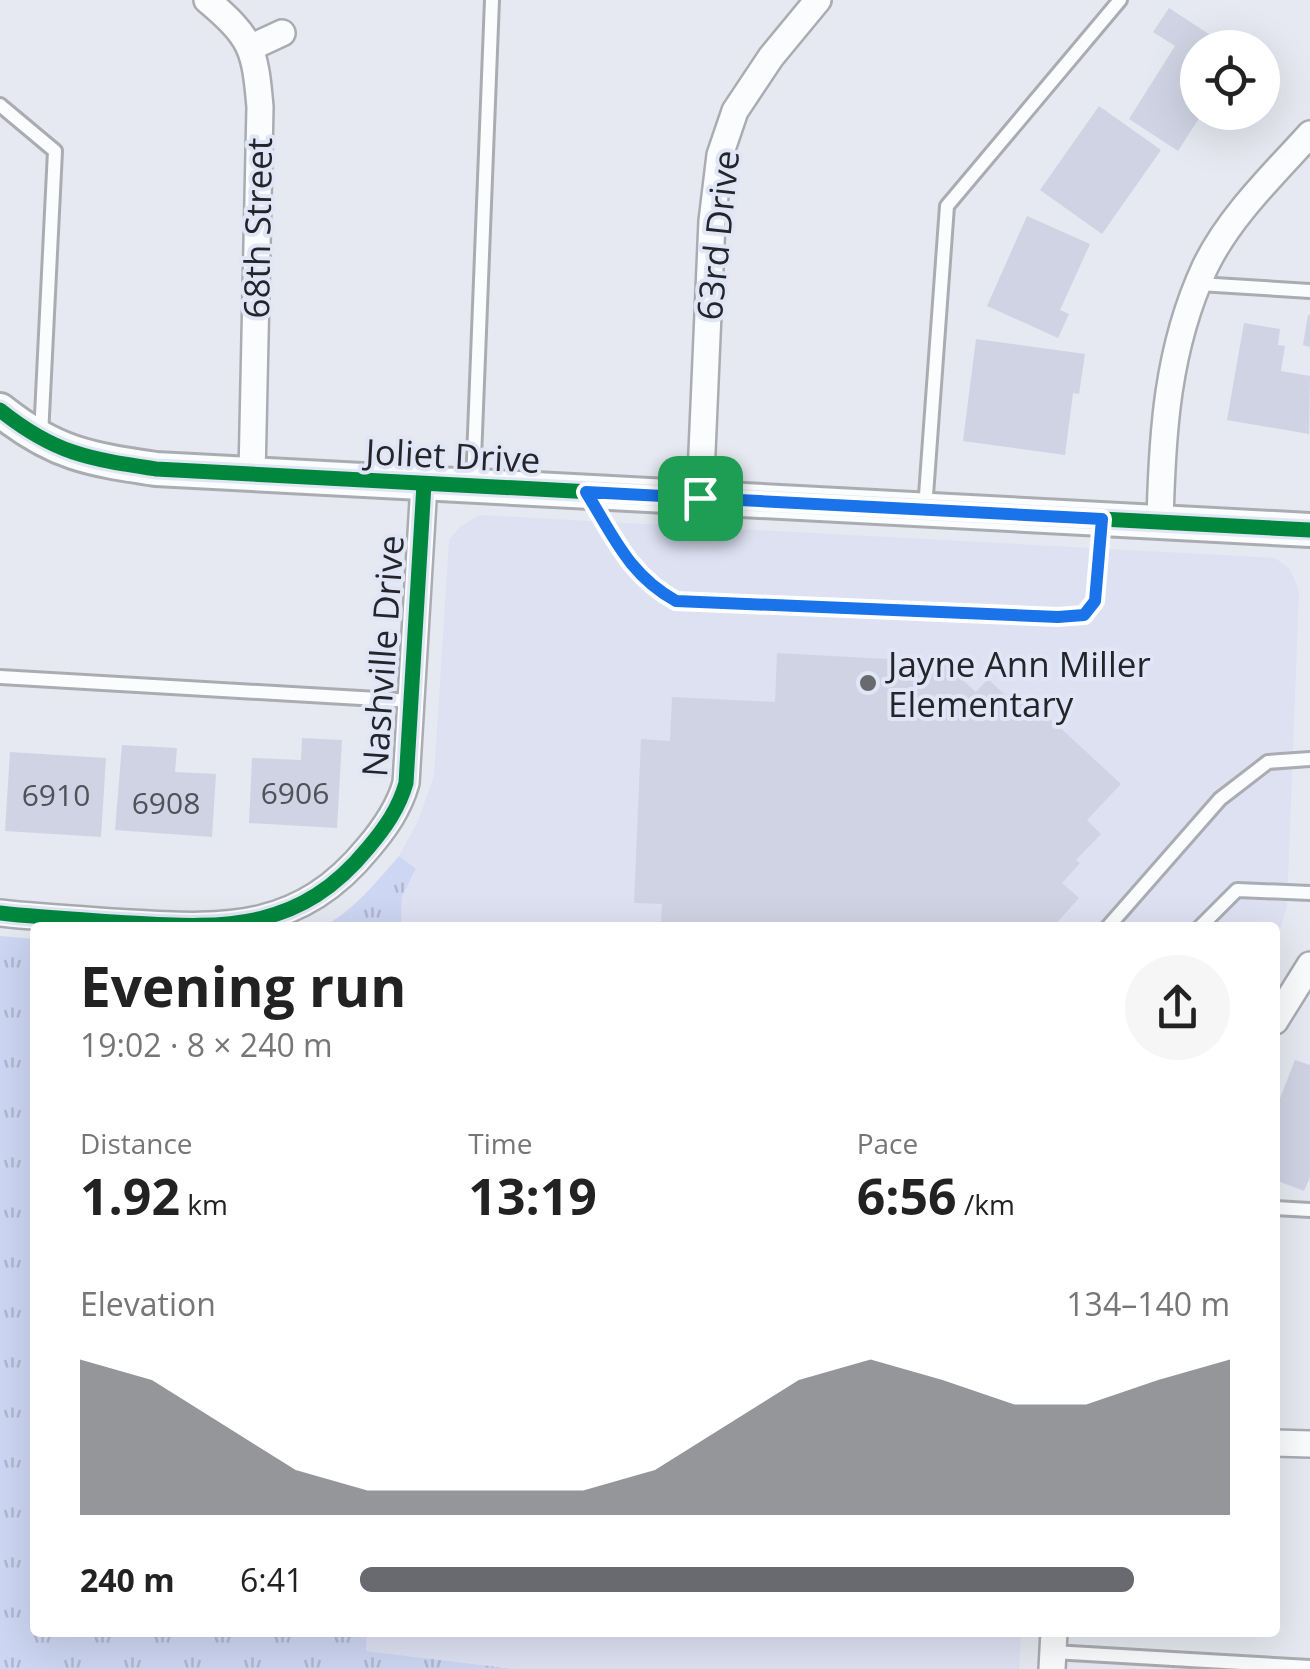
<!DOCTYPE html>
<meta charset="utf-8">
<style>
:root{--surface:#fff;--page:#f6f6f6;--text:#222;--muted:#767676;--accent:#686a70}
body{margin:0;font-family:"Open Sans",sans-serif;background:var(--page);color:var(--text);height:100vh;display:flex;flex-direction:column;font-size:38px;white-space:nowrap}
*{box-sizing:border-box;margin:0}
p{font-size:32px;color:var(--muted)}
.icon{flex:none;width:55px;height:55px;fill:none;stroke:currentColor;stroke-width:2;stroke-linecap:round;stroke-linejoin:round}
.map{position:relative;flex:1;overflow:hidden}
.side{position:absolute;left:30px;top:922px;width:1250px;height:715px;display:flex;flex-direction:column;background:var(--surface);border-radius:10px;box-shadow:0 10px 40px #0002}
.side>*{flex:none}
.tools{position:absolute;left:1180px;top:30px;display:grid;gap:20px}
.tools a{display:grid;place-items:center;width:100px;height:100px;border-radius:50%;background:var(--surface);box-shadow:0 10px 40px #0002;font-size:50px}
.pin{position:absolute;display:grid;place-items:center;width:85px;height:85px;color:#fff;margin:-42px;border-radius:20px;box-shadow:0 5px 15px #0006}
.round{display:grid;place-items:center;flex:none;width:105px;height:105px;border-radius:52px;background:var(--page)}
.summary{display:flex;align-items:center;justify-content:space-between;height:170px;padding:0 50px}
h1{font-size:55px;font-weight:700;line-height:75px}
.metrics{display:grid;grid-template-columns:repeat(3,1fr);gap:15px;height:170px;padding:10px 50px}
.metrics div{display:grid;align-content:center}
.metrics b{font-size:50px;font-weight:700}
.metrics small{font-size:28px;font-weight:400}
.metrics p{font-size:28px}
.chart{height:280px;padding:20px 50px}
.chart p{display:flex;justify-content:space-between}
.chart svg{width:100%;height:180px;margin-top:10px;fill:var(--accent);opacity:.7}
ul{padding:0 50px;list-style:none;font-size:32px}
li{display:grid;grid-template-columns:160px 120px 1fr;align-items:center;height:75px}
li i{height:25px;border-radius:12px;background:var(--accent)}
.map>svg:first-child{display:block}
.built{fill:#dde1f2}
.grass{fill:url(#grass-tufts)}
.building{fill:#d0d3e3}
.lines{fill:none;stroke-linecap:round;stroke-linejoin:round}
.service-casing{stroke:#aaacb2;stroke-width:18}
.minor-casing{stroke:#aaacb2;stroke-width:30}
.tertiary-casing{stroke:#aaacb2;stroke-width:38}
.service{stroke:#fbfcfd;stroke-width:12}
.minor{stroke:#fbfcfd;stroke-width:25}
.tertiary{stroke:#fbfcfd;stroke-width:32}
.cycleway-casing{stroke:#e1e6f6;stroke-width:21}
.cycleway{stroke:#00873e;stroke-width:15}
.route-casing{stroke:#fff;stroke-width:20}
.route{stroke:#1a73e8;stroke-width:12}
.poi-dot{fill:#686a70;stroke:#e1e6f6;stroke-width:4}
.labels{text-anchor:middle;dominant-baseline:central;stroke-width:8;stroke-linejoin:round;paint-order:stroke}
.number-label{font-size:30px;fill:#50525a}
.street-label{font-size:35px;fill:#24252b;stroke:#e1e6f6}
.poi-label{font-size:35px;fill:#24252b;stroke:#e1e6f6;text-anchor:start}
</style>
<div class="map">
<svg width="1310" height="1669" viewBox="0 0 1310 1669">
<defs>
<pattern id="grass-tufts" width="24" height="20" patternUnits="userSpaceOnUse" patternTransform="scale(2.5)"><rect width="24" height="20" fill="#cdd6f2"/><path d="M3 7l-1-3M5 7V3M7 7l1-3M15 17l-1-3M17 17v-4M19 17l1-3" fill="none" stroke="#b0b8d0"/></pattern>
</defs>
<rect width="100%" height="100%" fill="#e6e9f1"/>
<g class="built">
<path d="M 479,515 L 1275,558 L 1290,569 L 1299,591 L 1287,906 L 1275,948 L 1275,928 L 401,927 L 402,896 L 416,870 L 399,856 L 417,823 L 434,776 L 449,540 L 460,527 Z"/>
<path d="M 367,1632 L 1021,1633 L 1019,1669 L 514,1669 L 366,1651 Z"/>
</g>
<g class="grass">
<path d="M 399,856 L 416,869 L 402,896 L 401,927 L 322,927 C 353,912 376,882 399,856 Z"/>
<path d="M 0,936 L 35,939 L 35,1632 L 367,1633 L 366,1651 L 514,1669 L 0,1669 Z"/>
</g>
<g class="building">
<path d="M 1169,8 L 1230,48 L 1198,48 L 1198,112 L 1203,112 L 1178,151 L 1129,119 L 1175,46 L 1153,32 Z"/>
<path d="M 1099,106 L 1161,150 L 1102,234 L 1040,190 Z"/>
<path d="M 1027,216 L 1090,244 L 1060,310 L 1069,314 L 1058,338 L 987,306 Z"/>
<path d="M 1308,315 L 1310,315 L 1310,347 L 1303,345 Z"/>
<path d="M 1244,323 L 1280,329 L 1278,345 L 1285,346 L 1281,371 L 1310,376 L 1309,434 L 1227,420 Z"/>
<path d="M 976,339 L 1085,354 L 1079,394 L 1073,393 L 1065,455 L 963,441 Z"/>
<path d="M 777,653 L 943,662 L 976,692 L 988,679 L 1017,706 L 1026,696 L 1121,784 L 1087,820 L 1101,834 L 1076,860 L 1080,863 L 1062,883 L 1079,898 L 1052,928 L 661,928 L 662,904 L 634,903 L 641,739 L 670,741 L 672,697 L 775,702 Z"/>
<path d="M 302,738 L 342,740 L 337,828 L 249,823 L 252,758 L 301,760 Z"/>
<path d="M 122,745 L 177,748 L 175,772 L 216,774 L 212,837 L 115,830 Z"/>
<path d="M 10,752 L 106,758 L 101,837 L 5,831 Z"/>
<path d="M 1295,1060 L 1310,1065 L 1310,1177 L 1304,1191 L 1275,1180 L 1275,1111 Z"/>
</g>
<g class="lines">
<g class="service-casing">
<g id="service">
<path d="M 0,105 L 55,151 L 41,436"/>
<path d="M 1199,284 L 1310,291"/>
<path d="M 473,484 L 492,0"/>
<path d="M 587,495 C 615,539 629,575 676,601 L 1058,617 L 1083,615 L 1095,601 L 1101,519"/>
<path d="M 925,509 L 947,206 L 1120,0"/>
<path d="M 0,677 L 412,701"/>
<path d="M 1107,928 L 1220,799 L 1268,762 L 1310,759"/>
<path d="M 1199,928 L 1237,890 L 1310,893"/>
<path d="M 1275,1208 L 1310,1210"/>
<path d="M 1053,1652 L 1310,1667"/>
</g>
</g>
<g class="minor-casing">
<g id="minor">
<path d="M 207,0 C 252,38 255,49 260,107 L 252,475"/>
<path d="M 252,47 L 282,33"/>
<path d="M 700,498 L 712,221 L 720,155 L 735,111 L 771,57 L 818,0"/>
<path d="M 1160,523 C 1162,434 1167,349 1205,267 C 1229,217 1273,175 1310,134"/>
<path d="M 0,913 C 43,918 87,920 131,923 C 228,929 301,930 368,848 C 385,828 399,808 406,783 L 424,484"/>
<path d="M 1275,1021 L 1310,965"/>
<path d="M 1275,1443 L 1310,1444"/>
<path d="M 1052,1669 L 1054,1632"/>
</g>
</g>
<g class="tertiary-casing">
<path id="tertiary" d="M 0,410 C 55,454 89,459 156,469 L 1310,530"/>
</g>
<use href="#service" class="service"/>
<use href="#minor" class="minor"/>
<use href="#tertiary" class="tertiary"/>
<g class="cycleway-casing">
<g id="cycleway">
<path d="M 0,410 C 55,454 89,459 156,469 L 1310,530"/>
<path d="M 0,913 C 43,918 87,920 131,923 C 228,929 301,930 368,848 C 385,828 399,808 406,783 L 424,484"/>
</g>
</g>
<use href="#cycleway" class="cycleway"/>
</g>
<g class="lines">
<g class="route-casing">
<path id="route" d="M 586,492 L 1102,519 L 1095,601 L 1084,615 L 1058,617 L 676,601 C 629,575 614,537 586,492 Z"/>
</g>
<use href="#route" class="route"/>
</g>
<circle class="poi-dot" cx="868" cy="683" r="10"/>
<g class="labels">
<g class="number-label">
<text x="295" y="792">6906</text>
<text x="56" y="794">6910</text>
<text x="166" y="802">6908</text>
</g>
<g class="street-label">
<text transform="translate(257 228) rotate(-89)">68th Street</text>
<text transform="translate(717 235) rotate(-84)">63rd Drive</text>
<text transform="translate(453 455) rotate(3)">Joliet Drive</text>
<text transform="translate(382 656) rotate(-86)">Nashville Drive</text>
</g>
<g class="poi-label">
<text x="888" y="663">Jayne Ann Miller<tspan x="888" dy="40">Elementary</tspan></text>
</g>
</g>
</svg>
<div class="tools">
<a><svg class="icon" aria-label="locate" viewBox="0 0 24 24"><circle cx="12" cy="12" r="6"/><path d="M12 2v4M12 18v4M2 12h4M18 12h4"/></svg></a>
</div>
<div class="pin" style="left:700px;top:498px;background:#1e9e55"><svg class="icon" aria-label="arrive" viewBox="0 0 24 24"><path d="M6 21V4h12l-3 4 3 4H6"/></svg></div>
<section class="side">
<div class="summary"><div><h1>Evening run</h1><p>19:02 · 8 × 240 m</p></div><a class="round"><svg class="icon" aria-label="share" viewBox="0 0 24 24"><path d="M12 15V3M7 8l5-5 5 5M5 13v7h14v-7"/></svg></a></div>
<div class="metrics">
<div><p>Distance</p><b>1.92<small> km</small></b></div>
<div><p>Time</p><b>13:19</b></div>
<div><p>Pace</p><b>6:56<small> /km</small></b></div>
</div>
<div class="chart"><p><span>Elevation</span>134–140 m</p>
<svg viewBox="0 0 160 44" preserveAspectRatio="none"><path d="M0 44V6L10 11L20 22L30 33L40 38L50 38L60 38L70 38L80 33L90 22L100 11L110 6L120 11L130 17L140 17L150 11L160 6V44z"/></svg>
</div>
<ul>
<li><b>240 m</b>6:41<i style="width:89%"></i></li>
</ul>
</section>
</div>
